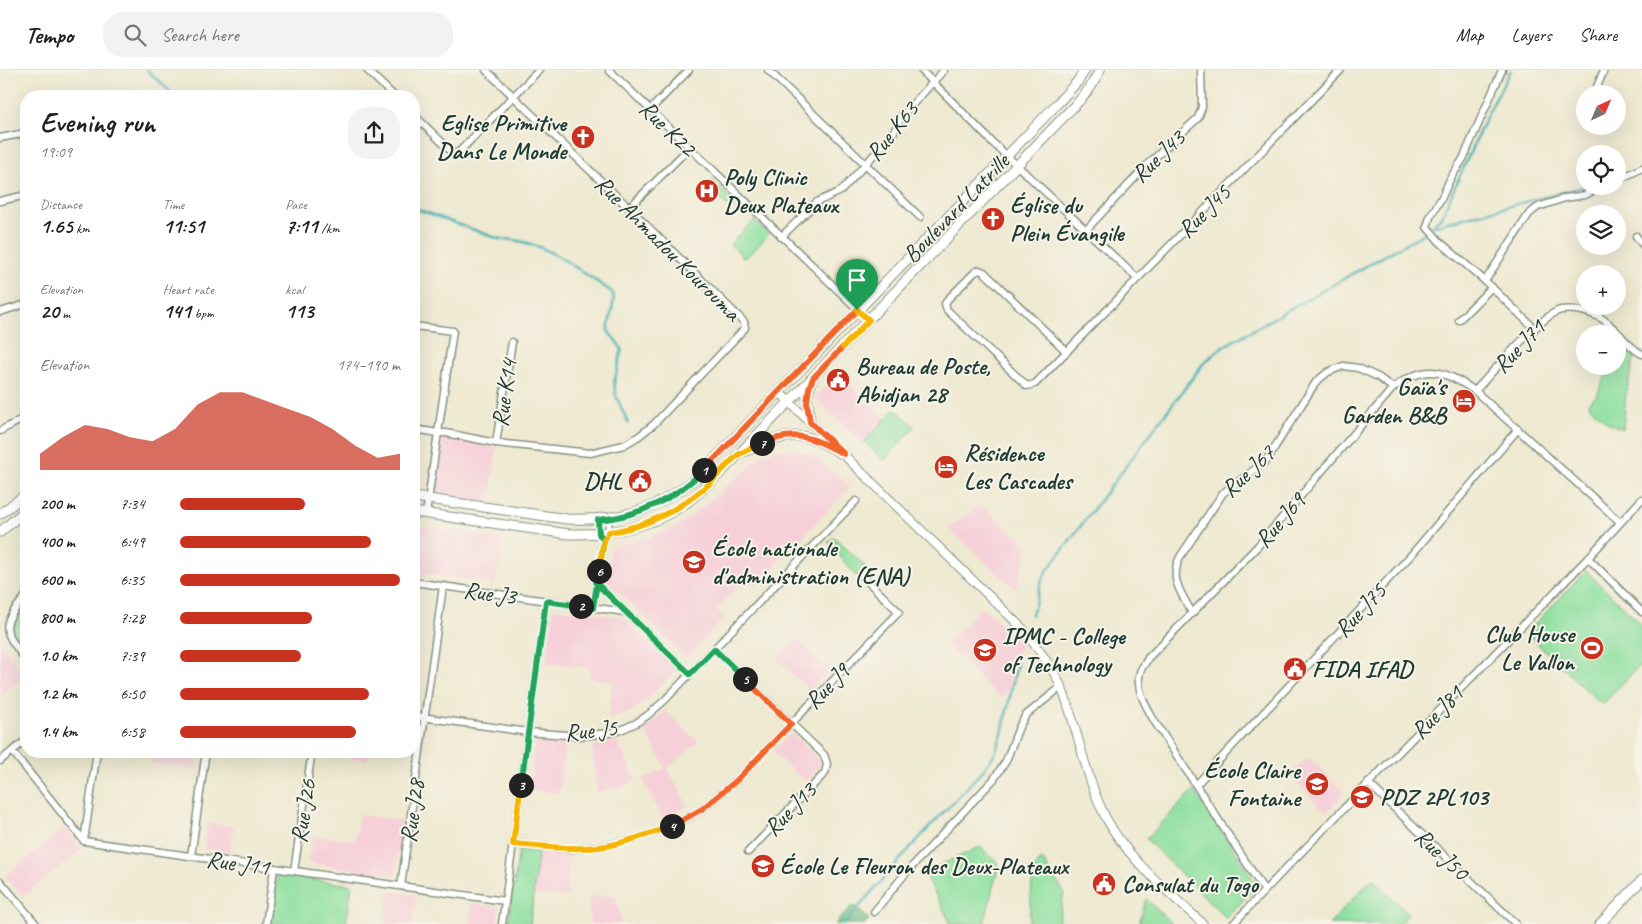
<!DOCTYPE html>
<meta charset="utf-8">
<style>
:root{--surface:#fff;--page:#f2f2f2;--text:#222;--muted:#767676;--line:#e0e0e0;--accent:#c8321e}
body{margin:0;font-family:Caveat,sans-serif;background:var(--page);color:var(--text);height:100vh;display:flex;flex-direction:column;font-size:19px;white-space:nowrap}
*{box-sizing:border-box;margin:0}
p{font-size:16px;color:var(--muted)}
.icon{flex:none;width:28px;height:28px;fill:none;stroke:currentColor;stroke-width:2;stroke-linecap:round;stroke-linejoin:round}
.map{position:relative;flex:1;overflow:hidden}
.side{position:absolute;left:20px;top:20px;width:400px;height:668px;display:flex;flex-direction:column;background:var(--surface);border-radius:20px;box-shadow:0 5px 20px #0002}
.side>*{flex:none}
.needle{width:32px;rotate:44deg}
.buttons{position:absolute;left:1576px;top:15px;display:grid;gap:10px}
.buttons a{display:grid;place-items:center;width:50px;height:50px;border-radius:50%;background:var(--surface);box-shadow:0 5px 20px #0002;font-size:25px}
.pin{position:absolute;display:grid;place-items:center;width:42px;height:42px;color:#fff;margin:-51px -21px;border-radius:50% 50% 50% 0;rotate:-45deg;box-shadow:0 0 5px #0007}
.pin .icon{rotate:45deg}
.km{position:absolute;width:25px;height:25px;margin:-12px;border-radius:50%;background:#222;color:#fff;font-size:14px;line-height:25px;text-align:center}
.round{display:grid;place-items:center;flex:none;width:52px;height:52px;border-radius:20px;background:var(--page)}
.headline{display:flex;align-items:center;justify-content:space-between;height:85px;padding:0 20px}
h1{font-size:28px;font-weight:700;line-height:38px}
.stats{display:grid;grid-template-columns:repeat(3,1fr);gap:8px;height:85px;padding:5px 20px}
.stats div{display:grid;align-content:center}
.stats b{font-size:21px;font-weight:700}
.stats small{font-size:14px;font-weight:400}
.stats p{font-size:14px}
.chart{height:140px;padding:10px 20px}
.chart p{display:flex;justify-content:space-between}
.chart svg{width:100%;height:90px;margin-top:5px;fill:var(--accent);opacity:.7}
ul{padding:0 20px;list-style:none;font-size:16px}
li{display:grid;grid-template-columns:80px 60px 1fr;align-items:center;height:38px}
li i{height:12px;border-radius:6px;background:var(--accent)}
header{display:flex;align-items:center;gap:30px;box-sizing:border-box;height:70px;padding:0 25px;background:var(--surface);border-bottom:1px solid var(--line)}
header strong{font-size:24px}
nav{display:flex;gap:28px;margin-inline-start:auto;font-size:18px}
.search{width:350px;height:45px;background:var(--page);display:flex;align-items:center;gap:12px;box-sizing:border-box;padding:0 18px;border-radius:20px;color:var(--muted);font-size:19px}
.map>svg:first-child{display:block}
.built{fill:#f6cfd8}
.green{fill:#8fe0a0;stroke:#578e6a}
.forest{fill:#73be86;stroke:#497e5d}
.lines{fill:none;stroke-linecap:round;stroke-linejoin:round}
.stream{stroke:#3dafb5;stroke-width:2.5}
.minor-casing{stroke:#869382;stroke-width:9}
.tertiary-casing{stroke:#869382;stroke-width:10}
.secondary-casing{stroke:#869382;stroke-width:11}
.minor{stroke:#fff;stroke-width:6}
.tertiary{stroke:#fff;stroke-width:8}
.secondary{stroke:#fff;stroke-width:9}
.split-1-casing{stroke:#fff;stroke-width:10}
.split-2-casing{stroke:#fff;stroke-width:10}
.split-3-casing{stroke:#fff;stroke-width:10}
.split-4-casing{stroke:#fff;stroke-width:10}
.split-5-casing{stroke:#fff;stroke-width:10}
.split-6-casing{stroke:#fff;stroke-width:10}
.split-7-casing{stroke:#fff;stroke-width:10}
.split-8-casing{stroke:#fff;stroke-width:10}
.split-9-casing{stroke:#fff;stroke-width:10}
.split-1{stroke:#f0652b;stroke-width:6}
.split-2{stroke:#22a559;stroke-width:6}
.split-3{stroke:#22a559;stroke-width:6}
.split-4{stroke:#f5b400;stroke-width:6}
.split-5{stroke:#f0652b;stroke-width:6}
.split-6{stroke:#22a559;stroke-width:6}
.split-7{stroke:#f5b400;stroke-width:6}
.split-8{stroke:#f0652b;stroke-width:6}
.split-9{stroke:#f5b400;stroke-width:6}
.labels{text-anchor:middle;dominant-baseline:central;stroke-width:4;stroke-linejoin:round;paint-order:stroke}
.poi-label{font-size:24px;font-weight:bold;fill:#1f3d34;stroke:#f7f3e8;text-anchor:start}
.street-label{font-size:24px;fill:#1f3d34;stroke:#f7f3e8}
</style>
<header>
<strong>Tempo</strong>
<div class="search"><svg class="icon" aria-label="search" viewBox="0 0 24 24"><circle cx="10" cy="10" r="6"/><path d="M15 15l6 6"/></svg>Search here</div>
<nav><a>Map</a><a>Layers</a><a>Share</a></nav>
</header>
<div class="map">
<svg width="1642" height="854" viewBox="0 0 1642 854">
<rect width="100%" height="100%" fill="#f7f3e8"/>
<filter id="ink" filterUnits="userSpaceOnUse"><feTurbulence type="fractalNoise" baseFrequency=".02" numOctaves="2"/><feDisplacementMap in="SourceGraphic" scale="10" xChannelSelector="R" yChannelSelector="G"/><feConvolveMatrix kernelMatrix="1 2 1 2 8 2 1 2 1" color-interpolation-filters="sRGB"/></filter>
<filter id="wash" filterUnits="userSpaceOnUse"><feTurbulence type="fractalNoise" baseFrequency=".0096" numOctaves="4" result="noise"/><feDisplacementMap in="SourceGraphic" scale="20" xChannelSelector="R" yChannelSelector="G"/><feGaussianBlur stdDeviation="1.12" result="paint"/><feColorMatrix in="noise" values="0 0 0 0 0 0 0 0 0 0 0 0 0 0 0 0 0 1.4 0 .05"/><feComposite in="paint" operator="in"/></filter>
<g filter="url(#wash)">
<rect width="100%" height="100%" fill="#eee9d0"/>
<g class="built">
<path d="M 845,310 L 886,349 L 863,373 L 814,327 L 830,311 L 837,317 Z"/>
<path d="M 443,368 L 497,376 L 490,432 L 433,425 Z"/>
<path d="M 795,379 L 818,388 L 850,417 L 756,515 L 748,507 L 716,539 L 725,548 L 686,588 L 605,509 L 612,476 L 649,467 L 675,457 L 703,437 L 745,401 L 760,386 L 777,380 Z"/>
<path d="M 981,435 L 1028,477 L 1016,520 L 948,458 Z"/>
<path d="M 414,450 L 420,451 L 420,456 L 502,468 L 496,513 L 414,502 Z"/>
<path d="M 982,536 L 1021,575 L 1017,583 L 1008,622 L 1000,628 L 946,574 Z"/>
<path d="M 554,538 L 622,547 L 676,600 L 641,635 L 626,644 L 609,649 L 608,646 L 612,611 L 589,608 L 590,598 L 547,593 Z"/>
<path d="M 796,569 L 828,600 L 809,620 L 777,589 Z"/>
<path d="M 0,573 L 25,606 L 0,625 Z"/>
<path d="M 665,641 L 698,672 L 667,698 L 688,736 L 662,749 L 643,709 L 666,698 L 644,659 Z"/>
<path d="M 791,663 L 819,690 L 819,697 L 805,712 L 773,682 Z"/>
<path d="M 535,670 L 565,673 L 559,723 L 530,720 Z"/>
<path d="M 617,671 L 637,711 L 618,718 L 597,722 L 592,677 Z"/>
<path d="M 153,681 L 198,681 L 195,699 L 151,693 Z"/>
<path d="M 324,681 L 368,681 L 367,690 L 323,684 Z"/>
<path d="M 1308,687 L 1345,722 L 1326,742 L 1289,706 Z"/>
<path d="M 359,745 L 403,751 L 395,806 L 308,793 L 312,765 L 355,771 Z"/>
<path d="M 208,752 L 234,756 L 230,783 L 204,779 Z"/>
<path d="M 65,757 L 82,779 L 23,827 L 5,806 Z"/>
<path d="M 538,782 L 569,784 L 567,827 L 533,825 Z"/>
<path d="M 389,821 L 416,825 L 412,854 L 384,854 Z"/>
<path d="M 616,825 L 621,854 L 590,854 L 588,827 Z"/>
<path d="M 471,833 L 499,837 L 497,854 L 469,854 Z"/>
</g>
<g class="green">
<path d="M 712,110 L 737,134 L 731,140 L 707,116 Z"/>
<path d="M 754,150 L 769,164 L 745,189 L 730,174 Z"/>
<path d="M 1621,270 L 1635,284 L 1626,324 L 1623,359 L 1608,353 L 1587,334 L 1597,325 L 1610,296 L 1618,296 L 1618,278 Z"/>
<path d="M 895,339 L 915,357 L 884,391 L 864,372 Z"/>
<path d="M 834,467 L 866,497 L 857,507 L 828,472 Z"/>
<path d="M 1586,501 L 1642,555 L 1642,593 L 1602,635 L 1526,563 Z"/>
<path d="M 20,539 L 26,540 L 26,583 C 20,575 7,562 10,551 C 11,547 17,543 20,539 Z"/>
<path d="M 1194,720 L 1226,767 L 1257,816 L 1226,848 L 1146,769 Z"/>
<path d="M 980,777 L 999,794 L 984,854 L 951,854 L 924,802 Z"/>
<path d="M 519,780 L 538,782 L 530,854 L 508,854 Z"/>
<path d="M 1042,789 L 1064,822 L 1058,854 L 1029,854 L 1033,800 Z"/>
<path d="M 277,805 L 352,815 L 346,854 L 270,854 Z"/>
<path d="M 1372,809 L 1409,844 L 1399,854 L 1329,854 Z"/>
<path d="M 1146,829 L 1172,854 L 1139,854 Z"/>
</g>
<path class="forest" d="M 853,835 L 869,849 L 865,854 L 835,854 Z"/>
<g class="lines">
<g class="stream">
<path d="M 147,0 L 175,26"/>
<path d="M 414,138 L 499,169 C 542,168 577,199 612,222 L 614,228 L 608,261 L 622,279 L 614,313 L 616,326 L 628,353"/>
<path d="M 1433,156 L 1586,116"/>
<path d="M 1032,545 L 1041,513 L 1046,502 L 1203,294 L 1215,283 L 1226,275 L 1423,164 L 1442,146 L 1486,47 L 1511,0"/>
<path d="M 844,854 L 911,777 L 985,698 L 995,683 L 1002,664 L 1017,593"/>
</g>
</g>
</g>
<g filter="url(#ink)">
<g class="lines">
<g class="minor-casing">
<g id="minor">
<path d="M 367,0 L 394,26"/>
<path d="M 609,0 L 869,250"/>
<path d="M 768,0 L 920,147"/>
<path d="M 921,0 L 992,72 L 1138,209"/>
<path d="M 1502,0 L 1463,89 L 1451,107 L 1442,127 L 1430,147 L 1427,157 L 1440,172 L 1485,211 L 1534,258"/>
<path d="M 1594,24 L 1604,0"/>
<path d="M 650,40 L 689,0"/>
<path d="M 414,45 L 453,83 L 457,84 L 539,0"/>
<path d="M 0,68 L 26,63"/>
<path d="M 1618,110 L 1642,98"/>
<path d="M 0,131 L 26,125"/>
<path d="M 629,138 L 689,78"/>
<path d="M 1086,160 L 1149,93 L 1198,48 L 1202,37 L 1201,0"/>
<path d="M 1636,166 L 1642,174"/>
<path d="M 781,167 L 817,132 L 841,121 L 892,65 L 902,46 L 944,0"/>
<path d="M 1485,211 L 1529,144 L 1538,137 L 1565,128 L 1585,125 L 1604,116"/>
<path d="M 0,242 L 26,234"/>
<path d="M 1459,250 L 1492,217"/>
<path d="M 414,256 L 453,261 L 426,444"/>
<path d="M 1067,282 L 984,202 L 979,200 L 975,202 L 948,229 L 945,234 L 947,240 L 1027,316 L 1035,314 L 1341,0"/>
<path d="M 1475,321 C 1490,305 1543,243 1561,240 C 1573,238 1588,242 1599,247 C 1616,255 1625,276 1642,284"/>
<path d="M 414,359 L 438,363 L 446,363 L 496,373 L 590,383 L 624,375 L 639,366 L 654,354 L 745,258 L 744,252 L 629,138 L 486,0"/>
<path d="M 0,361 L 26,347"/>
<path d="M 496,373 L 512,272"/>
<path d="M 1588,488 L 1642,542"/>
<path d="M 414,512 L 625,542"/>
<path d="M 596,513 L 690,604"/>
<path d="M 26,526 C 0,556 2,559 26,590"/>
<path d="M 593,538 L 604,470 L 609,462 L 608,449"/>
<path d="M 1192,543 C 1181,522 1169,510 1180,487 L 1223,423 L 1266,391 L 1316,312 L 1328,302 L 1343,296 L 1358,298 L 1378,307 L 1393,318"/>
<path d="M 714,579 L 824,685 L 827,694 L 825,703 L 748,782"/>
<path d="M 414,646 L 528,662 L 579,666 L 610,663 L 623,659 L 636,653 L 648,645 L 665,630 L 856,431"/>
<path d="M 12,681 L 84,771 L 505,831"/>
<path d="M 0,691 L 26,670"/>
<path d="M 1368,713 L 1516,854"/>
<path d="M 1196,715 L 1413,483 L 1518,359"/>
<path d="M 84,771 L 97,681"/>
<path d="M 513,774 L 572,779 L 605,776 L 637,768 L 673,756 L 702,739 L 736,711 L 899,542 L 861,505"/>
<path d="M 191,786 L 206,681"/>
<path d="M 294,801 L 312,681"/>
<path d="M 0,811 L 36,854"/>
<path d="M 401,816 L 443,516"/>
<path d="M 1264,820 L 1155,652 C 1147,638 1135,619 1140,602 C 1141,598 1146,593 1148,588 L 1257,477 L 1393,318 C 1426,293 1444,300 1475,321 L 1620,452"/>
<path d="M 874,842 L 905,804 L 994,709 L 1006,691 L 1019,657 L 1026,645 L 1061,617"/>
<path d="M 266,854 L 274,798"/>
<path d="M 502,854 L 546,531"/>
<path d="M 1233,854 L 1288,796 L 1588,488 L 1642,429"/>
</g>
</g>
<g class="tertiary-casing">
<path id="tertiary" d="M 779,322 L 1023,559 C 1037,578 1053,597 1062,619 C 1079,661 1085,708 1106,748 C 1128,790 1169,822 1203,854"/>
</g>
<g class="secondary-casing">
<g id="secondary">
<path d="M 810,352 L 807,326 L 812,311"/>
<path d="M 746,381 C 768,370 794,360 819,371 C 827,375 835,380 843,384"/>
<path d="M 414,427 L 567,449 C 620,451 653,442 695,409 L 1055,36 L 1078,11 L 1085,0"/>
<path d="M 414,442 L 569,464 C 608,465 648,458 682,436 C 703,421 721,402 739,384 L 1079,31 L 1090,18 L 1100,0"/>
<path d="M 0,444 L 26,424"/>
<path d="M 0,462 L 26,440"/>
<path d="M 1600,854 L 1642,810"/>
</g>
</g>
<use href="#minor" class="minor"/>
<use href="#tertiary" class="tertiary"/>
<use href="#secondary" class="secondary"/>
</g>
</g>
<g class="lines" filter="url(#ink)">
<g class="split-1-casing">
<path id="split-1" d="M 704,400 L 857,240"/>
</g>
<g class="split-2-casing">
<path id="split-2" d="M 581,536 L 593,538 L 604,470 L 599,464 L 598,450 C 638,447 676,428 704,400"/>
</g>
<g class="split-3-casing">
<path id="split-3" d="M 521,715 L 546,531 L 581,536"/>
</g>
<g class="split-4-casing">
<path id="split-4" d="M 521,715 L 513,774 C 544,776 575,781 606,776 C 628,772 650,764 672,756"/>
</g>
<g class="split-5-casing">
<path id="split-5" d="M 672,756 L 702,739 L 736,711 L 791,654 L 745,609"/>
</g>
<g class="split-6-casing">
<path id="split-6" d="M 599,501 L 596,513 L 690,604 L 714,579 L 745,609"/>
</g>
<g class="split-7-casing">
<path id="split-7" d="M 599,501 L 604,470 L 609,462 C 647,457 679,440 708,415 C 718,405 727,394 738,385 C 745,380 755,377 762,373"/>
</g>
<g class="split-8-casing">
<path id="split-8" d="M 762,373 C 797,359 813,368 844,384 L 810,352 L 807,333 L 809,318 L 813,308 L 843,277"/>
</g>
<g class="split-9-casing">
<path id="split-9" d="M 843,277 L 869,250 L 857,240"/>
</g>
<use href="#split-1" class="split-1"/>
<use href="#split-2" class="split-2"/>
<use href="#split-3" class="split-3"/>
<use href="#split-4" class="split-4"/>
<use href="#split-5" class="split-5"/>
<use href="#split-6" class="split-6"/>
<use href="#split-7" class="split-7"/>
<use href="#split-8" class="split-8"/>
<use href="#split-9" class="split-9"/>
</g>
<defs>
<g id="church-disc" transform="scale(1.25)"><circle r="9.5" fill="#c8321e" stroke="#f7f3e8"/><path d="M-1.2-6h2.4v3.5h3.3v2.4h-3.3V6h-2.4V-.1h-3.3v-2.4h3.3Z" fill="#fff"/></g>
<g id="hospital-disc" transform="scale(1.25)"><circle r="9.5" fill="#c8321e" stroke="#f7f3e8"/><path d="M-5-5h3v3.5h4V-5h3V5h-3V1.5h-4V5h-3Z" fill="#fff"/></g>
<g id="civic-disc" transform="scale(1.25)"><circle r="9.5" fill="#c8321e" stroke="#f7f3e8"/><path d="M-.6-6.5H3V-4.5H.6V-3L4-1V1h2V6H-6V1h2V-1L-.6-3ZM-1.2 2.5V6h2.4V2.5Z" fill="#fff"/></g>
<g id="hotel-disc" transform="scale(1.25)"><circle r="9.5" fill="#c8321e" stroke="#f7f3e8"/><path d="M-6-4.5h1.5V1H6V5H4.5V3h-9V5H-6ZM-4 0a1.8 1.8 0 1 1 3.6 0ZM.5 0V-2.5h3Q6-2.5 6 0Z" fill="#fff"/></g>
<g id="university-disc" transform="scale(1.25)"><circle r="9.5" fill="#c8321e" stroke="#f7f3e8"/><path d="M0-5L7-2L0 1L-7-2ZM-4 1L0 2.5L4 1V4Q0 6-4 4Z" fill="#fff"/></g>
<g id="stadium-disc" transform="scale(1.25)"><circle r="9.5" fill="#c8321e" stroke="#f7f3e8"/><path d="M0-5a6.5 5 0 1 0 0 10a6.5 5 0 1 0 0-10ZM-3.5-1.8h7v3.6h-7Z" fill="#fff"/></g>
<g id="school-disc" transform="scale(1.25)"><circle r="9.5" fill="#c8321e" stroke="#f7f3e8"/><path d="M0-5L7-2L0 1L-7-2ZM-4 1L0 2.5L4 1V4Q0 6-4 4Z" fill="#fff"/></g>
</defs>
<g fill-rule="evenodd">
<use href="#church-disc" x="583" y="67"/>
<use href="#hospital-disc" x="707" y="121"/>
<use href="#church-disc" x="993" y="149"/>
<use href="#civic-disc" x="838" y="310"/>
<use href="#hotel-disc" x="1464" y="331"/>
<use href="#hotel-disc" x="946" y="397"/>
<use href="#civic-disc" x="640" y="411"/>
<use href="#university-disc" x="694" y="492"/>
<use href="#stadium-disc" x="1592" y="578"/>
<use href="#university-disc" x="985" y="580"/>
<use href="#civic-disc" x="1295" y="599"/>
<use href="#school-disc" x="1317" y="714"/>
<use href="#school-disc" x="1362" y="727"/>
<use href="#school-disc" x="763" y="796"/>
<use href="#civic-disc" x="1104" y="814"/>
</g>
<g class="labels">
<g class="poi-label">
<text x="566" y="53" text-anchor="end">Eglise Primitive<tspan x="566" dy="28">Dans Le Monde</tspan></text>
<text x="724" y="107">Poly Clinic<tspan x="724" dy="28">Deux Plateaux</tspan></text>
<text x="1010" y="135">Église du<tspan x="1010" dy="28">Plein Évangile</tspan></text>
<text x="856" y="296">Bureau de Poste,<tspan x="856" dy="28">Abidjan 28</tspan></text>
<text x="1446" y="317" text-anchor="end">Gaïa's<tspan x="1446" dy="28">Garden B&amp;B</tspan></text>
<text x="964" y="383">Résidence<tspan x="964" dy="28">Les Cascades</tspan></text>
<text x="622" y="411" text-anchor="end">DHL</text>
<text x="712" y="478">École nationale<tspan x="712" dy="28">d'administration (ENA)</tspan></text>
<text x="1574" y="564" text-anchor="end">Club House<tspan x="1574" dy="28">Le Vallon</tspan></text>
<text x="1002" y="566">IPMC - College<tspan x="1002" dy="28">of Technology</tspan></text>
<text x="1312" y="599">FIDA IFAD</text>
<text x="1300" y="700" text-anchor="end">École Claire<tspan x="1300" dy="28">Fontaine</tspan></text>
<text x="1380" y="727">PDZ 2PL103</text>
<text x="780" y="796">École Le Fleuron des Deux-Plateaux</text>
<text x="1122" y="814">Consulat du Togo</text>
</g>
<g class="street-label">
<text transform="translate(668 58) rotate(44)">Rue K22</text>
<text transform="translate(892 61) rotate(-51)">Rue K63</text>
<text transform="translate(1158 86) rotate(-44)">Rue J43</text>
<text transform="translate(956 138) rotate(-46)">Boulevard Latrille</text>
<text transform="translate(1204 141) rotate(-45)">Rue J45</text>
<text transform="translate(668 178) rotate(45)">Rue Ahmadou Kourouma</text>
<text transform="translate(1519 276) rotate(-46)">Rue J71</text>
<text transform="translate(504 323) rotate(-82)">Rue K14</text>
<text transform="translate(1248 401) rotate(-43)">Rue J67</text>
<text transform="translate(1280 450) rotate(-49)">Rue J69</text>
<text transform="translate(490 523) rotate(8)">Rue J3</text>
<text transform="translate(1360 540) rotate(-47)">Rue J75</text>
<text transform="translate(827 616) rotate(-46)">Rue J9</text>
<text transform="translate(1437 642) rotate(-46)">Rue J81</text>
<text transform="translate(591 660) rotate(-6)">Rue J5</text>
<text transform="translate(790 739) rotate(-46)">Rue J13</text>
<text transform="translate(303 741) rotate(-81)">Rue J26</text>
<text transform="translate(412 741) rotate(-82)">Rue J28</text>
<text transform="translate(1442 784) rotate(43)">Rue J50</text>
<text transform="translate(238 793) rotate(8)">Rue J11</text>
</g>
</g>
</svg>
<div class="buttons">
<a><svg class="needle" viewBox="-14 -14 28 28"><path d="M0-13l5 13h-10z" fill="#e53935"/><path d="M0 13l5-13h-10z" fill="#767676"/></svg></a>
<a><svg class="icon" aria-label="locate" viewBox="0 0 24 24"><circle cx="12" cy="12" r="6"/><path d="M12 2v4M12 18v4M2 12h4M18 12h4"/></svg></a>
<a><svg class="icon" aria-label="layers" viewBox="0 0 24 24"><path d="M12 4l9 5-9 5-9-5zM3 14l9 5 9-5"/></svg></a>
<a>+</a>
<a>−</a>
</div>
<div class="pin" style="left:857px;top:240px;background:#1e9e55"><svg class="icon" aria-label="arrive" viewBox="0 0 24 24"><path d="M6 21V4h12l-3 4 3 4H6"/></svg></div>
<b class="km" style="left:704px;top:400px">1</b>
<b class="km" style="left:581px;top:536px">2</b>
<b class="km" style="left:521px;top:715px">3</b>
<b class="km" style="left:672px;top:756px">4</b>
<b class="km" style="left:745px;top:609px">5</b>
<b class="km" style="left:599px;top:501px">6</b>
<b class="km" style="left:762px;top:373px">7</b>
<section class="side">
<div class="headline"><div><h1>Evening run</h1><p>19:09</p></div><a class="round"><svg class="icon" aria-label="share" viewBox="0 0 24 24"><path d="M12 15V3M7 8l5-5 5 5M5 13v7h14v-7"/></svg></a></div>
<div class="stats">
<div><p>Distance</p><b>1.65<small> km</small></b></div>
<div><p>Time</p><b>11:51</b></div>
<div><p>Pace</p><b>7:11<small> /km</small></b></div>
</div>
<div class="stats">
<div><p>Elevation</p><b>20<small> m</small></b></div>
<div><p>Heart rate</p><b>141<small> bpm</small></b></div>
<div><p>kcal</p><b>113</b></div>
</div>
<div class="chart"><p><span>Elevation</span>174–190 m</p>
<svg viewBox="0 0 160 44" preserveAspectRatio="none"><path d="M0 44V36L10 28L20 22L30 24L40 28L50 30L60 24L70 12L80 6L90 6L100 10L110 14L120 18L130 24L140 32L150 38L160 36V44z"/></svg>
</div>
<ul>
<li><b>200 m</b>7:34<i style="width:57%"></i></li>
<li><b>400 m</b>6:49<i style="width:87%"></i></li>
<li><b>600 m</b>6:35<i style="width:100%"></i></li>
<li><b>800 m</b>7:28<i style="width:60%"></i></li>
<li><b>1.0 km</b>7:39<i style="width:55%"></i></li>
<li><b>1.2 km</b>6:50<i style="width:86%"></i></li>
<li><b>1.4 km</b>6:58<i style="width:80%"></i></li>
</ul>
</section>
</div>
